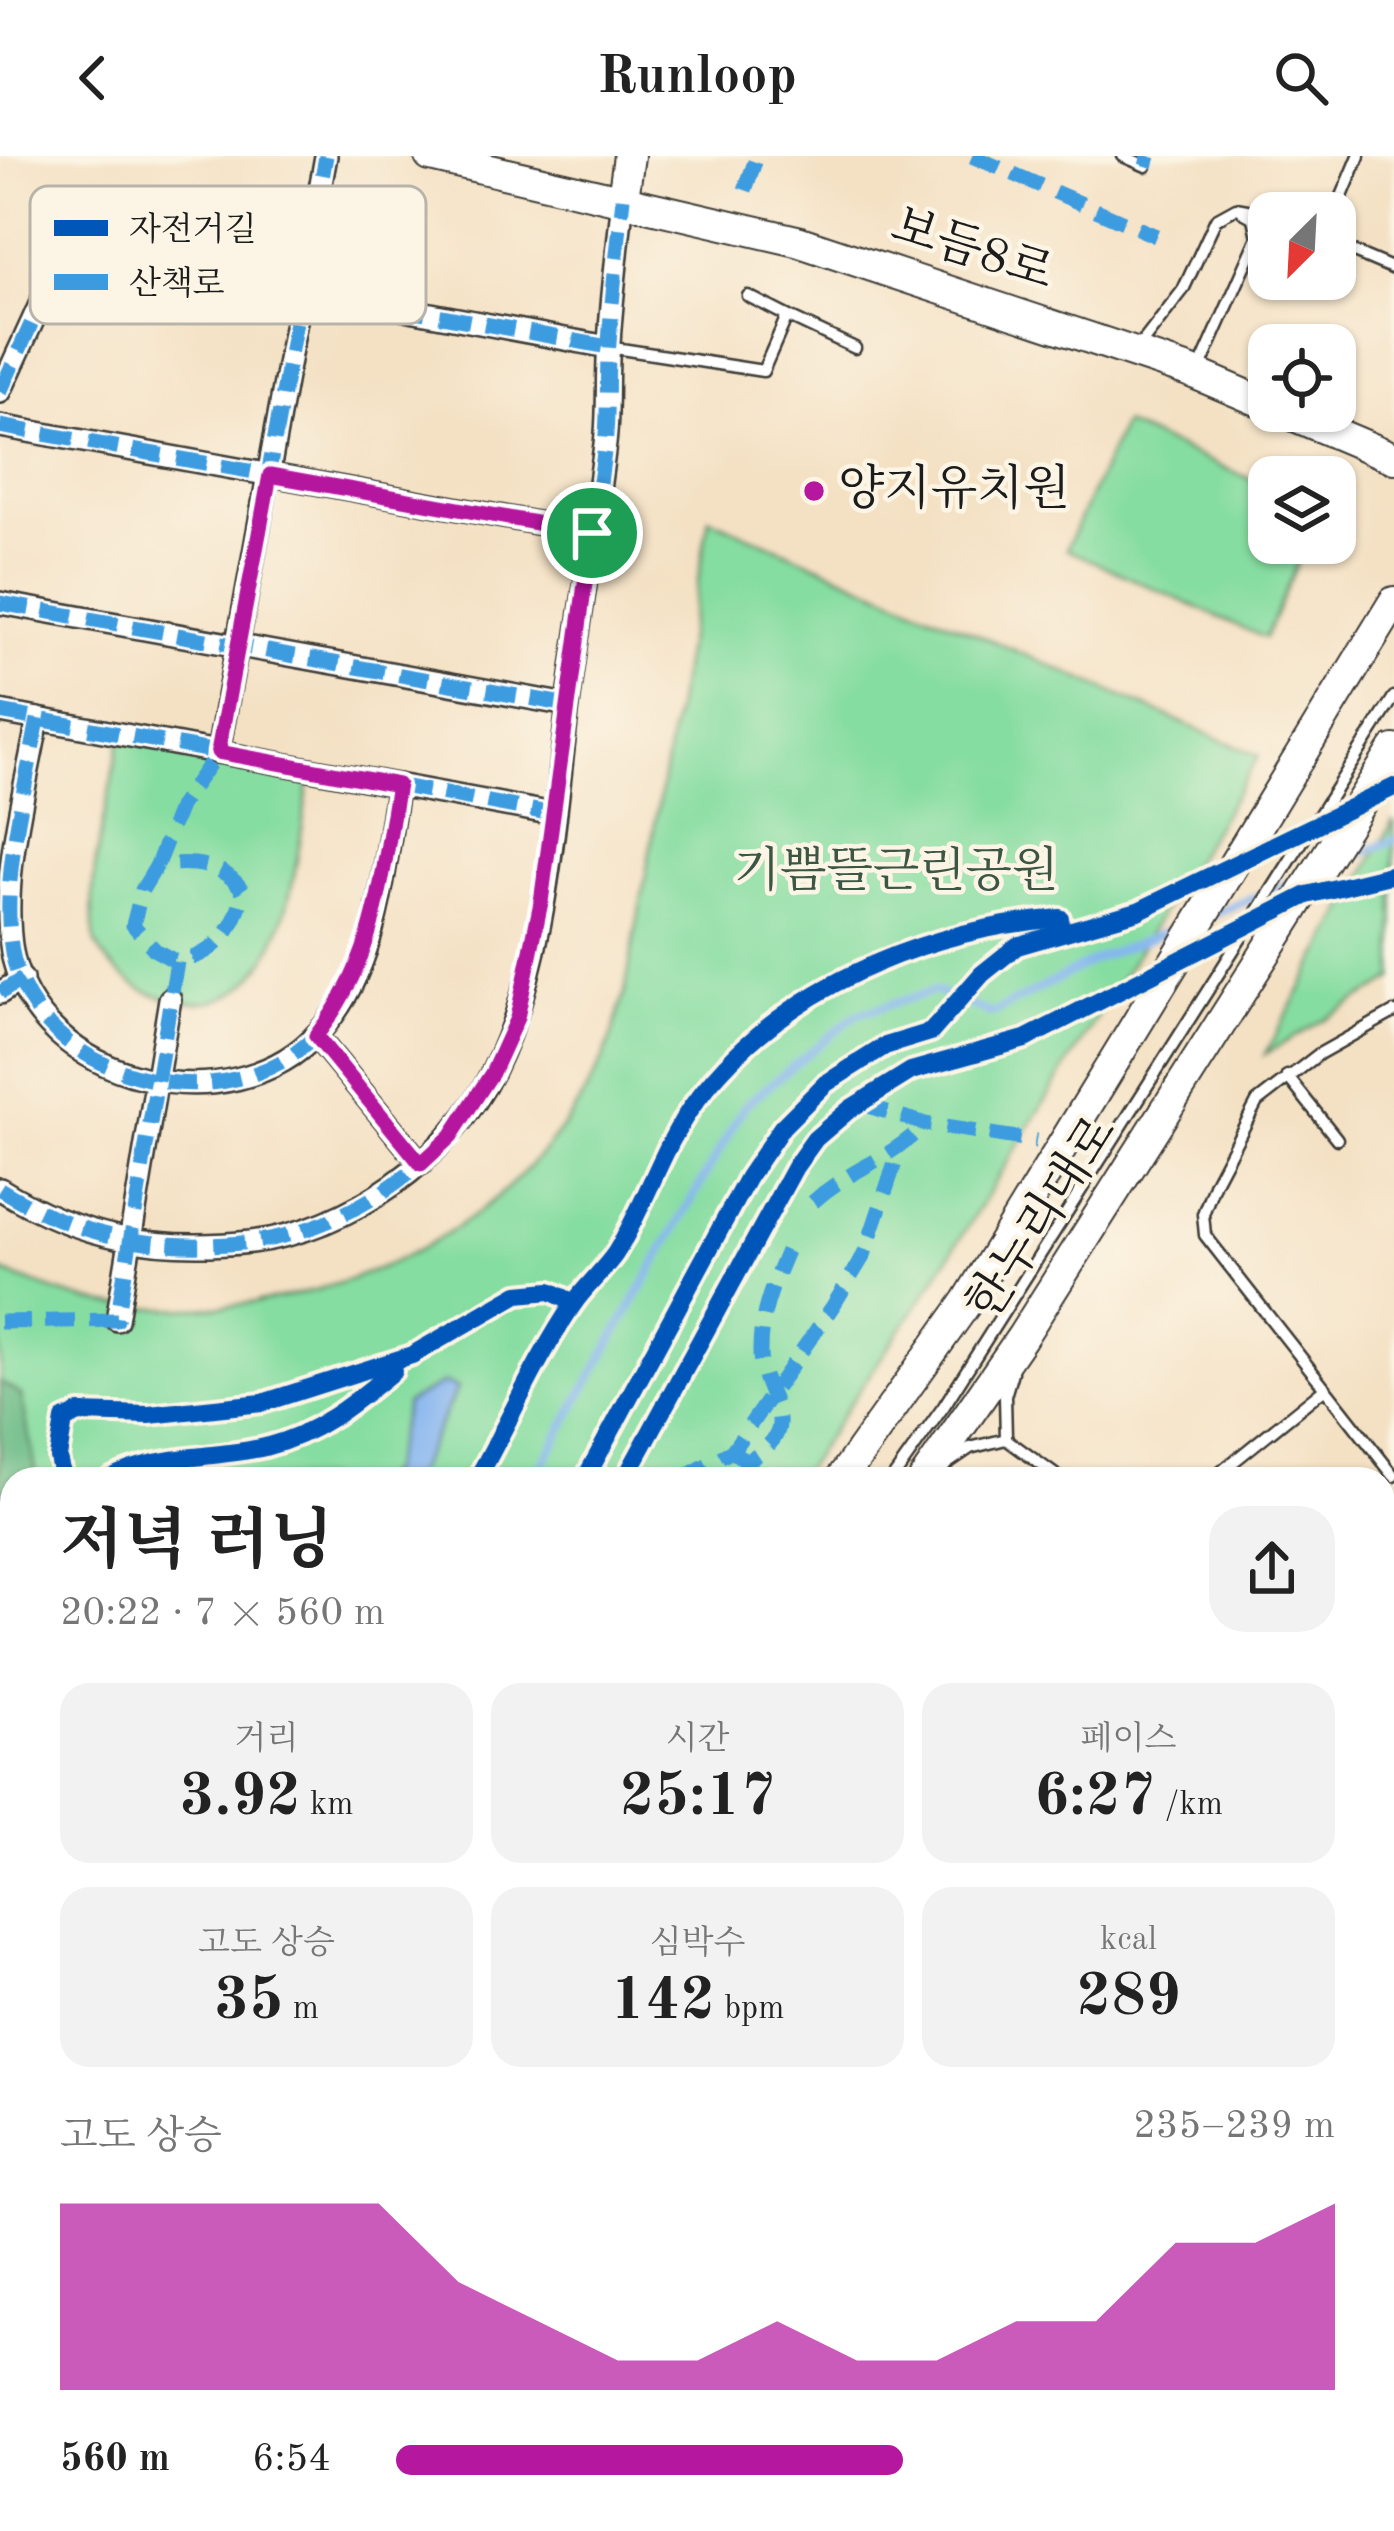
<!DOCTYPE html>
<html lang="ko">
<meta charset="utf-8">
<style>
:root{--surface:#fff;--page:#f2f2f2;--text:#222;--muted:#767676;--accent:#b5179e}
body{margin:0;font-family:"Old Standard TT","Noto Serif KR",serif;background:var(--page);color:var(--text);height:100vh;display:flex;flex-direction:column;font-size:45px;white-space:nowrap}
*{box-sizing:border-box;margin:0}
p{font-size:39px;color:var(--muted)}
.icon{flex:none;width:66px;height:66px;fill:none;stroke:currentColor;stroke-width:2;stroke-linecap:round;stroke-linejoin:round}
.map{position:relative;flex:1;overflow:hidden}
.sheet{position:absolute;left:0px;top:1311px;width:1395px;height:1065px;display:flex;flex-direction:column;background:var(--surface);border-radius:36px 36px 0 0;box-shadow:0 3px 9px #0004}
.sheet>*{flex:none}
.needle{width:78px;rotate:204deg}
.buttons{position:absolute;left:1248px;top:36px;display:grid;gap:24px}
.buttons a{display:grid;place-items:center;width:108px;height:108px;border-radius:24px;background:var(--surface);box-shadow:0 3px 9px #0004;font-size:60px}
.pin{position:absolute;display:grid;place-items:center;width:102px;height:102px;color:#fff;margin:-51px;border:6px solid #fff;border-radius:50%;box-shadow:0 3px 12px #0007}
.round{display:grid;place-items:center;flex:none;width:126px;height:126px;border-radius:36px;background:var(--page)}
.summary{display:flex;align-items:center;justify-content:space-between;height:204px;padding:0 60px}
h1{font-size:66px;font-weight:700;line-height:90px}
.metrics{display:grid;grid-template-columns:repeat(3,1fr);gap:18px;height:204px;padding:12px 60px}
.metrics div{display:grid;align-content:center;border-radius:30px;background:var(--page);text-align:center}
.metrics b{font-size:60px;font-weight:700}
.metrics small{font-size:33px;font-weight:400}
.metrics p{font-size:33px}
.chart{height:336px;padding:24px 60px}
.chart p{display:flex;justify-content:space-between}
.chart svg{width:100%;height:216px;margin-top:12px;fill:var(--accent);opacity:.7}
ul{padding:0 60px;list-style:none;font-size:39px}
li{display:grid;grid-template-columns:192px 144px 1fr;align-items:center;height:90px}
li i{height:30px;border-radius:15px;background:var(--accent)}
header{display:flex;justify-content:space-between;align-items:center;height:156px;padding:0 60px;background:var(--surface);font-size:54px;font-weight:700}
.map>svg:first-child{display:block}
.green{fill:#86dda1;stroke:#517c5e;stroke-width:3}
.forest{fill:#6cbc87;stroke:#446c52;stroke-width:3}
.water{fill:#85b5f0;stroke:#506886;stroke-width:3}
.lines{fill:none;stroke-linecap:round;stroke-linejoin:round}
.stream{stroke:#85b5f0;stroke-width:8}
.lane-casing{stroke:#3c3a35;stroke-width:15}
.street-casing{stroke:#3c3a35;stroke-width:26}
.secondary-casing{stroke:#3c3a35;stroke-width:34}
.path{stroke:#3c3a35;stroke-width:4.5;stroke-dasharray:9 9;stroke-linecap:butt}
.lane{stroke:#fff;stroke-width:10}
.street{stroke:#fff;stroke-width:21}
.secondary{stroke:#fff;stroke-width:30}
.quiet{stroke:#3c9bdf;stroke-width:15;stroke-dasharray:30 15;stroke-linecap:butt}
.cycleway-casing{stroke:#fcf5e5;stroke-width:26}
.cycleway{stroke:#0057b8;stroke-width:18}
.route-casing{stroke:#fff;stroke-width:24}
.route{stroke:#b5179e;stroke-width:15}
.poi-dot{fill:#b5179e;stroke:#fcf5e5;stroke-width:4.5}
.labels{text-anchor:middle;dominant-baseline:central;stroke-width:9;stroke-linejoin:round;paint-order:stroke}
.street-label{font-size:48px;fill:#1c1c1c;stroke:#fcf5e5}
.poi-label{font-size:48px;fill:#1c1c1c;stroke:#fcf5e5;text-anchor:start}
.park-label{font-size:48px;fill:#3c5644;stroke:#fcf5e5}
.key{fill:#fcf5e5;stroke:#b9b4a9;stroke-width:3}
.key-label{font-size:33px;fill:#1c1c1c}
</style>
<header><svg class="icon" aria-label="back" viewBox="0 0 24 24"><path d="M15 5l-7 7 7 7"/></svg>Runloop<svg class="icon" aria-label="search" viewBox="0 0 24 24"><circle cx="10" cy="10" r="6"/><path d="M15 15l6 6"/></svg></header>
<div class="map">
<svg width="1394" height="2375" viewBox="0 0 1394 2375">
<rect width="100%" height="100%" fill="#fcf5e5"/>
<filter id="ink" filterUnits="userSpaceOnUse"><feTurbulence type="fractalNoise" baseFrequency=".00833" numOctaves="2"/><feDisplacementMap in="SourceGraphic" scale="24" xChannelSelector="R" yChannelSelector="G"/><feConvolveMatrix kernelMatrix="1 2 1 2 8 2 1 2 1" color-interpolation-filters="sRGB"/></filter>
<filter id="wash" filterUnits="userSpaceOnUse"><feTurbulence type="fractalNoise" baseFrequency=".004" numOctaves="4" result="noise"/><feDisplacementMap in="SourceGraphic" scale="48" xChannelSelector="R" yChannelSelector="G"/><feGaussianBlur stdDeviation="2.7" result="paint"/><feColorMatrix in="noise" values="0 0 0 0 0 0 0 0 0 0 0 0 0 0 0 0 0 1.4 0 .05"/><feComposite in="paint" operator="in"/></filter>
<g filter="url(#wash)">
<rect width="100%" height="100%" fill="#f4e1c4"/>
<g class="green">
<path d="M 1123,268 L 1269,331 L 1269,387 L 1306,387 L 1265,482 L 1066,393 Z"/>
<path d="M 709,362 L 1259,600 L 932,1128 L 798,1323 L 12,1323 L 12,2223 L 0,2235 L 0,1115 C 39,1129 81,1147 122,1150 C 314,1168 516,1086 602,905 C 612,884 617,859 625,836 Z"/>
<path d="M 121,579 L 311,613 C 295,701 291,892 150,837 C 130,829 97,802 94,779 C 86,716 110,641 121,579 Z"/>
<path d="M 1394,664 L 1394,823 L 1265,898 Z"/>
</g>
<g class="forest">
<path d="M 0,1226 L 21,1239 L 37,1319 L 12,1323 L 12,1332 L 0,1338 Z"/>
<path d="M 1394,1439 L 1394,2375 L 354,2375 L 359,2364 L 1383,2364 L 1383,1447 Z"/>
</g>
<path class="water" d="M 444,1227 L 457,1232 L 413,1323 L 379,1323 L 389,1315 L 406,1247 Z"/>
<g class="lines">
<g class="stream">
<path d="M 1331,710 L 1394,684"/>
<path d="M 1215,758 L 1301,722"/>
<path d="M 534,1323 L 745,949 L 856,859 L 934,835 L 992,858 L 1098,802 L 1184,769"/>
</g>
</g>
</g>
<g filter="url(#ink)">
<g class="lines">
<g class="lane-casing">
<g id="lane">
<path d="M 1123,0 L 1146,10"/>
<path d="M 1335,57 L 1359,0"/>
<path d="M 1335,88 L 1394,113"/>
<path d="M 748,140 L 787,160"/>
<path d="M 608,191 L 763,215 L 787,160 L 855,192"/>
<path d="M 1135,196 L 1183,134 L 1216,63 L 1236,52 L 1269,58"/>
<path d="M 1198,216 L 1258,81 L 1254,62 L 1243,56"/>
<path d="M 1394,856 L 1319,898 L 1257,946 L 1215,1026 L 1203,1058 L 1205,1079 L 1394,1320"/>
<path d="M 1287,920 L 1337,983"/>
<path d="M 1006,1283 L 1061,1323"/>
<path d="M 948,1307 L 970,1292 L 1006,1283 L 1005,1240 L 1012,1216"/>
<path d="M 892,1323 L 944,1250 L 1394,541"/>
<path d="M 1212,1323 L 1325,1232"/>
<path d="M 0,2308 L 12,2296"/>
</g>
</g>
<g class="street-casing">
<g id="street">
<path d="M 0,236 L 67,90 L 608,191"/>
<path d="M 0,270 L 592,377"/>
<path d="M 0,447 L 568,549"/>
<path d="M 0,556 L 554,658"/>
<path d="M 38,563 C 25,637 0,721 12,796 C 37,928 232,972 319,876 C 380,810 383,713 398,629"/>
<path d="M 218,596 L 326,0"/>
<path d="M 0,837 L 22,823"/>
<path d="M 316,880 L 421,1008"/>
<path d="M 0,1033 C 80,1083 159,1096 251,1086 C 350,1074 451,1002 494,913 C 546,807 553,674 567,558 C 578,468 594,378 605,288 C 609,255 606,221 609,187 C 612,139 618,91 623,42"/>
<path d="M 117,1164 L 170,843"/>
</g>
</g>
<g class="secondary-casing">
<g id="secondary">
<path d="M 430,0 L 797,85 L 1189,215 L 1269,249"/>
<path d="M 623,42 L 629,0"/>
<path d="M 1283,255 L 1394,302"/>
<path d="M 841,1323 L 967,1146 L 1394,446"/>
<path d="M 924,1323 L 1022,1181 L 1394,594"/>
<path d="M 0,2266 L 12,2254"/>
<path d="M 0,2354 L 12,2343"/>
</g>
</g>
<g class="path">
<path d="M 0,1822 L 12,1825"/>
<path d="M 0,1916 L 12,1920"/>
<path d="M 0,1972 L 12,1963"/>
</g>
<use href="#lane" class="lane"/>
<use href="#street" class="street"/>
<use href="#secondary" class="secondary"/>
<g class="quiet">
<path d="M 972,0 L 1156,80"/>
<path d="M 1146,10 L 1149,0"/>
<path d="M 745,34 L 757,0"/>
<path d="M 0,236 L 67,90 L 608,191"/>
<path d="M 0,270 L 592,377"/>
<path d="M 0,447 L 568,549"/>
<path d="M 0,556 L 554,658"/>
<path d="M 38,563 C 25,637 0,721 12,796 C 37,928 232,972 319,876 C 380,810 383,713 398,629"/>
<path d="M 157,709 L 142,734 L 133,769 L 155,794 L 177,806"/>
<path d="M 0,837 L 22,823"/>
<path d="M 316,880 L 421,1008"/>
<path d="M 859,947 L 925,968 L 1036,985"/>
<path d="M 0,1033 C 80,1083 159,1096 251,1086 C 350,1074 451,1002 494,913 C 546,807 553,674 567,558 C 578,468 594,378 605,288 C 609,255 606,221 609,187 C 612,139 618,91 623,42"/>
<path d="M 813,1046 C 849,1013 892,1003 925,968"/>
<path d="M 0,1166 L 117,1164 L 177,806 C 215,799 237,773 243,735 C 222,705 191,706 157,709 L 180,650 L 218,596 L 326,0"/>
<path d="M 732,1295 L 746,1305 C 812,1269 759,1245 760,1194 C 760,1158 773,1128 787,1095"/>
<path d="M 681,1323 L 732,1295 L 833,1150 L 864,1099 L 899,995"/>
<path d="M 0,1378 L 12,1376"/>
<path d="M 0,1586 L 0,1614"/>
<path d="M 0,2175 L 12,2175"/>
<path d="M 310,2375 L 317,2364"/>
</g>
<g class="cycleway-casing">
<g id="cycleway">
<path d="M 63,1323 L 58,1301 L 64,1264 L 79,1257 L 149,1259 L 262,1247 L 412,1199 L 518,1138 L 550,1135 L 574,1147"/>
<path d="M 109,1323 C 156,1298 213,1303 265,1291 C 317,1278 353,1248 393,1215"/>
<path d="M 477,1323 C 509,1266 537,1201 574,1147 C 586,1130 603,1115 615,1098 C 646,1049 662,990 696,945 C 780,832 923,774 1060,762"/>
<path d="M 585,1323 L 748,1021 L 782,971 L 825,928 L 885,890 L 931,876 L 982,818 L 1017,790 L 1138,755 L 1394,631"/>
<path d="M 625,1323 L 795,1011 L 815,983 L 850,953 L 911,915 L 1025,883 L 1307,739 L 1394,718"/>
</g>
</g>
<use href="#cycleway" class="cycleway"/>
</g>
</g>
<g class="lines" filter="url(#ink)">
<g class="route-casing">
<path id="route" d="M 270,319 L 592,377 L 541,746 L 517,862 L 492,917 L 451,980 L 421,1008 L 316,880 C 377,802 381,723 398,629 L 218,596 Z"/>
</g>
<use href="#route" class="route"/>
</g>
<circle class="poi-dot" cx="814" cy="335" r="12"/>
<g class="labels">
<g class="street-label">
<text transform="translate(972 95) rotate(18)">보듬8로</text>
<text transform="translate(1043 1063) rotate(-57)">한누리대로</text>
</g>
<g class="poi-label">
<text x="838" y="335">양지유치원</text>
</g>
<g class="park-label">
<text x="896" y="717">기쁨뜰근린공원</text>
</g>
</g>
<rect x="30" y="30" width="396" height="138" rx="18" class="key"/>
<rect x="54" y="64" width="54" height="16" fill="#0057b8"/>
<rect x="54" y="118" width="54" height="16" fill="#3c9bdf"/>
<g class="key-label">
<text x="129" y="84">자전거길</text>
<text x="129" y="138">산책로</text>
</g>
</svg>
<div class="buttons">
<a><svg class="needle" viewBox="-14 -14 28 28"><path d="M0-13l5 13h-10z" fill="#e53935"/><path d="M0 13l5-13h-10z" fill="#767676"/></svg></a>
<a><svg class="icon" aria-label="locate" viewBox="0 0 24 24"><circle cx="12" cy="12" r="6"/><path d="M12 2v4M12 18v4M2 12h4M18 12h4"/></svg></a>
<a><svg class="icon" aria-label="layers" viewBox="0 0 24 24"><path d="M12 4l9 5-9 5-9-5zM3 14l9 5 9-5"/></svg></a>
</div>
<div class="pin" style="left:592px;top:377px;background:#1e9e55"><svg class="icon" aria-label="arrive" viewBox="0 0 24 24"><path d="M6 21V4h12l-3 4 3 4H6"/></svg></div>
<section class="sheet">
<div class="summary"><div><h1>저녁 러닝</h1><p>20:22 · 7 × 560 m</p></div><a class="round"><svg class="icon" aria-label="share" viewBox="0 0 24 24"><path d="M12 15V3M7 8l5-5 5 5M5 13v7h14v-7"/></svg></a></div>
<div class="metrics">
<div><p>거리</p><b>3.92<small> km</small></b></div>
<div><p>시간</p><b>25:17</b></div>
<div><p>페이스</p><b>6:27<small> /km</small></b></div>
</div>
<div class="metrics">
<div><p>고도 상승</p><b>35<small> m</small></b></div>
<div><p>심박수</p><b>142<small> bpm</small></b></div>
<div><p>kcal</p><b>289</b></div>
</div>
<div class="chart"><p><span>고도 상승</span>235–239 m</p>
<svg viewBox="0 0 160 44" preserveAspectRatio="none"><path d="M0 44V6L10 6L20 6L30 6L40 6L50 22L60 30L70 38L80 38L90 30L100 38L110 38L120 30L130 30L140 14L150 14L160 6V44z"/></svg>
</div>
<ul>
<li><b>560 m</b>6:54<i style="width:54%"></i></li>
</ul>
</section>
</div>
